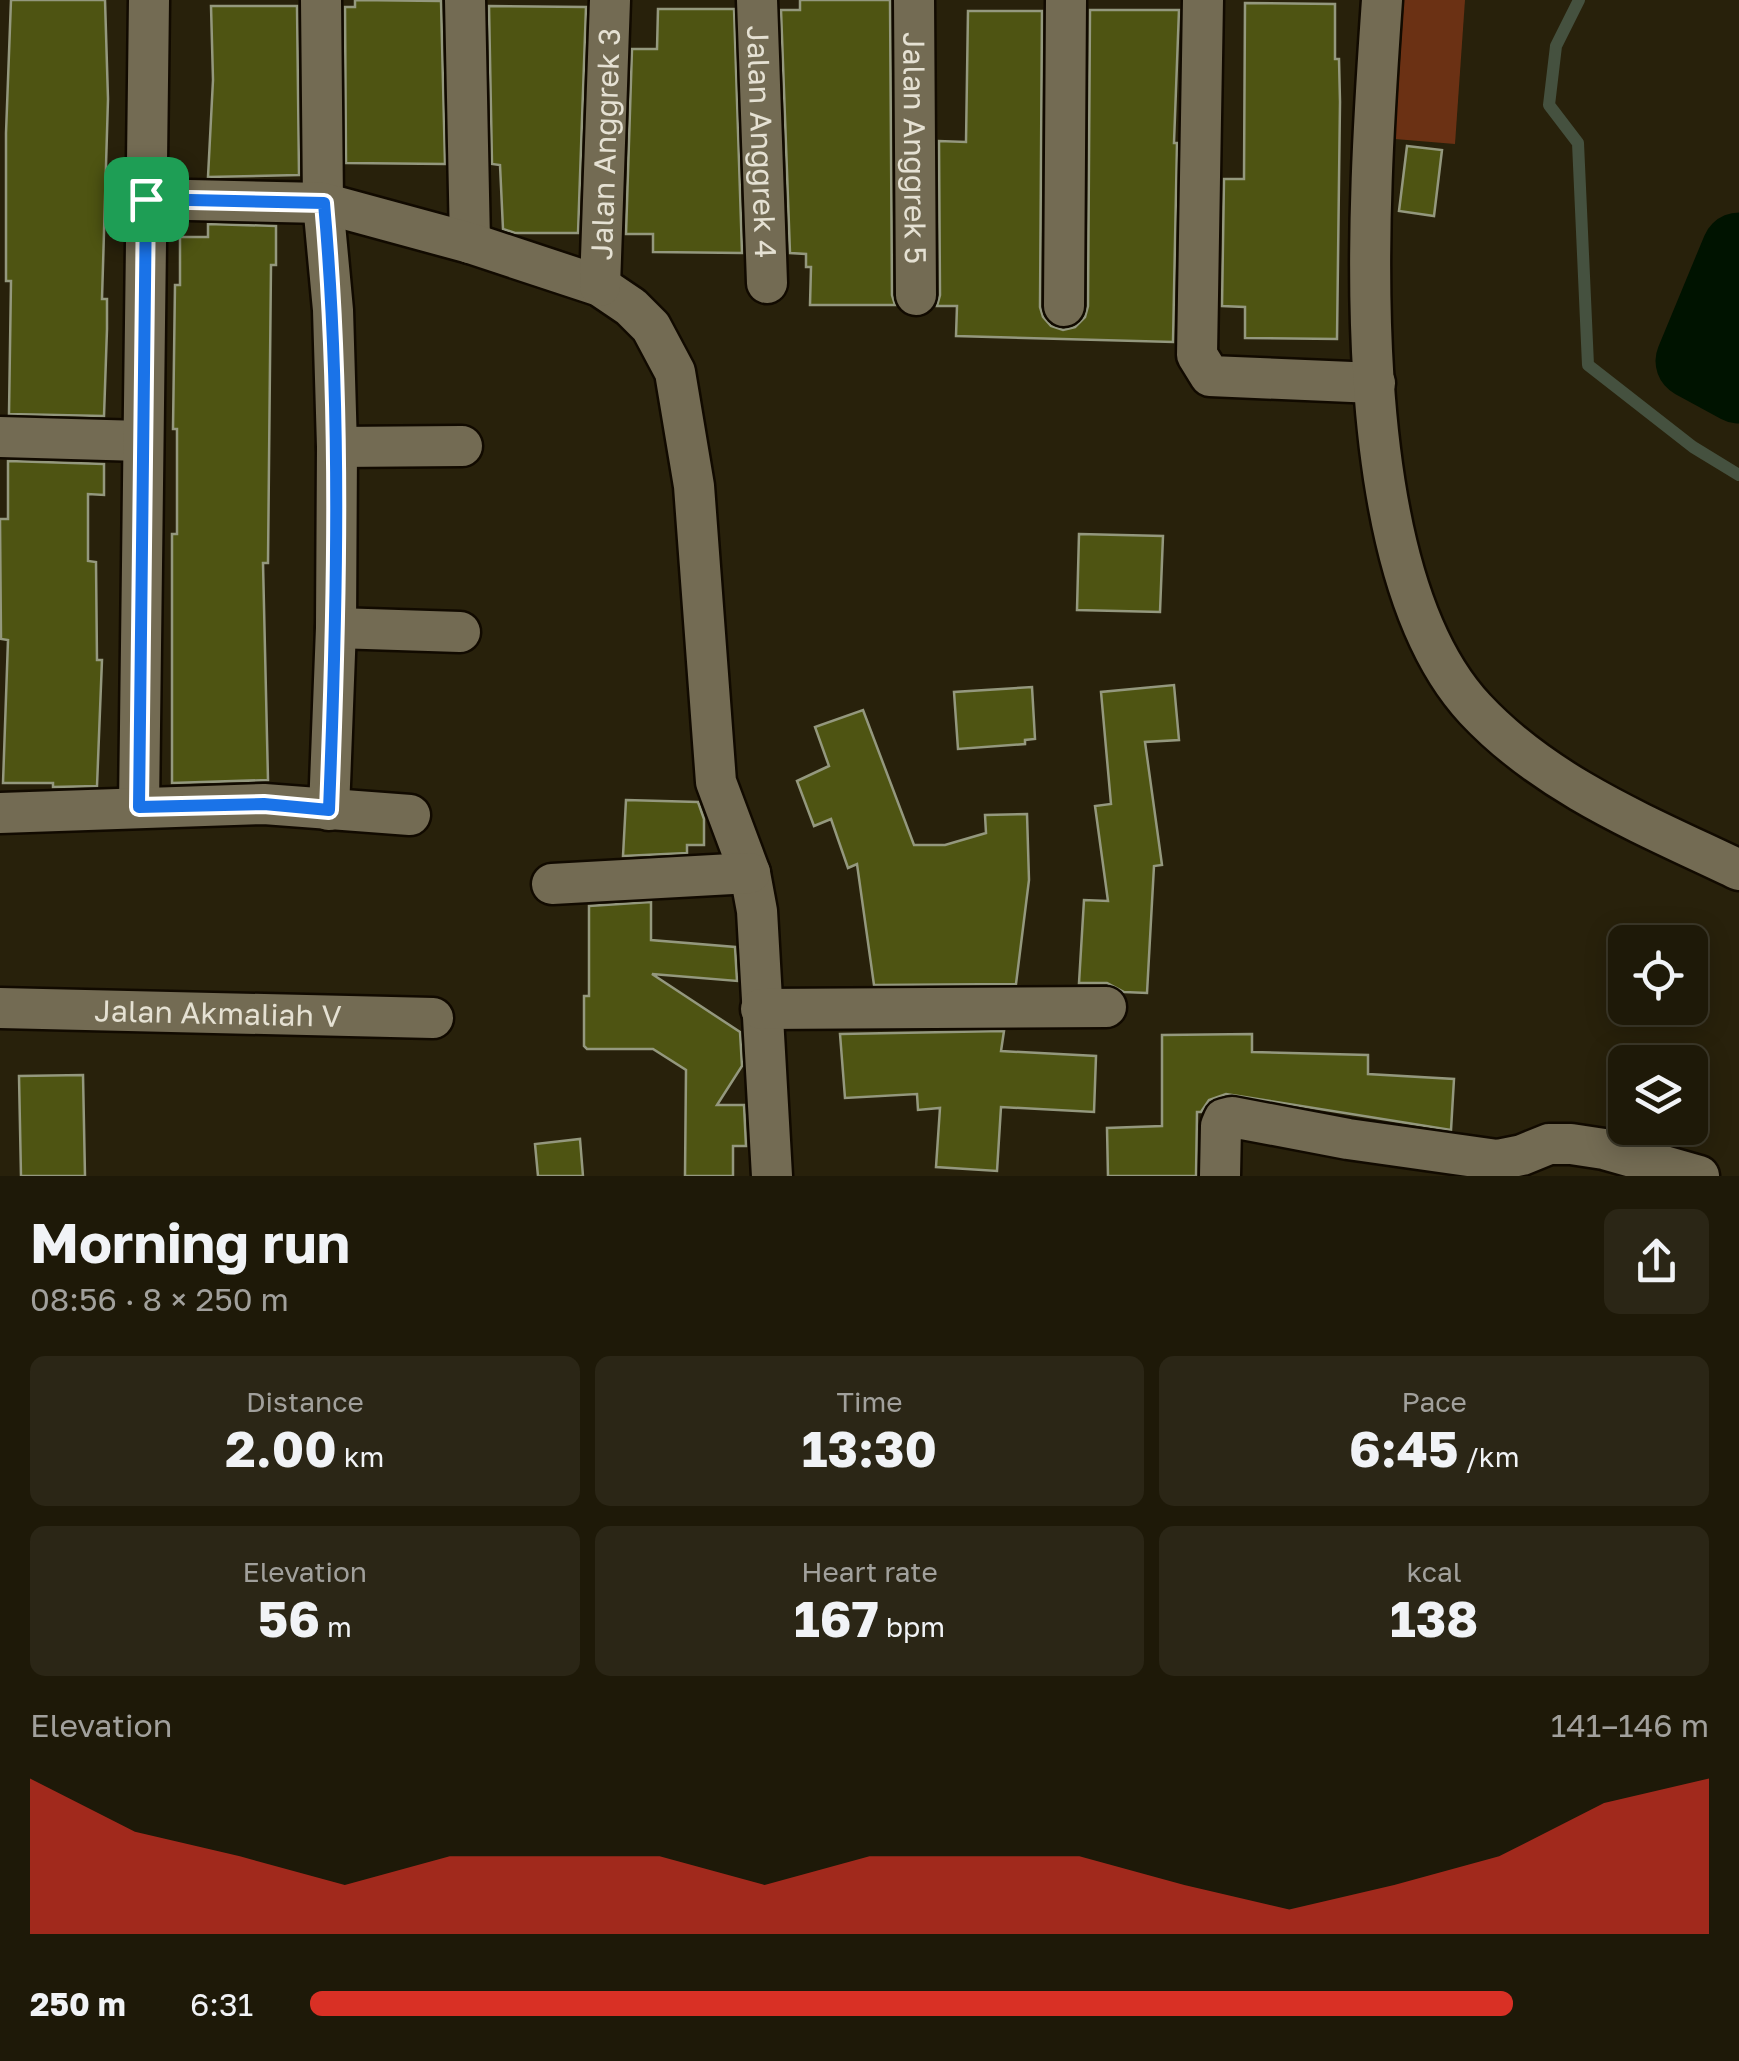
<!DOCTYPE html>
<meta charset="utf-8">
<style>
:root{--surface:#1e1908;--page:#2b2616;--text:#f1f3f6;--muted:#a1a09c;--line:#3c3829;--accent:#d93025}
body{margin:0;font-family:"Golos Text",sans-serif;background:var(--page);color:var(--text);height:100vh;display:flex;flex-direction:column;font-size:38px;white-space:nowrap}
*{box-sizing:border-box;margin:0}
p{font-size:32px;color:var(--muted)}
.icon{flex:none;width:55px;height:55px;fill:none;stroke:currentColor;stroke-width:2;stroke-linecap:round;stroke-linejoin:round}
.map{position:relative;height:1176px;overflow:hidden}
.panel{display:flex;flex-direction:column;background:var(--surface);flex:1}
.panel>*{flex:none}
.buttons{position:absolute;left:1608px;top:925px;display:grid;gap:20px}
.buttons a{display:grid;place-items:center;width:100px;height:100px;border-radius:15px;background:var(--surface);box-shadow:0 5px 25px #0003,0 0 0 2px var(--line);font-size:50px}
.pin{position:absolute;display:grid;place-items:center;width:85px;height:85px;color:#fff;margin:-42px;border-radius:20px;box-shadow:0 5px 15px #0006}
.round{display:grid;place-items:center;flex:none;width:105px;height:105px;border-radius:15px;background:var(--page)}
.overview{display:flex;align-items:center;justify-content:space-between;height:170px;padding:0 30px}
h1{font-size:55px;font-weight:700;line-height:75px}
.stats{display:grid;grid-template-columns:repeat(3,1fr);gap:15px;height:170px;padding:10px 30px}
.stats div{display:grid;align-content:center;border-radius:15px;background:var(--page);text-align:center}
.stats b{font-size:50px;font-weight:700}
.stats small{font-size:28px;font-weight:400}
.stats p{font-size:28px}
.chart{height:280px;padding:20px 30px}
.chart p{display:flex;justify-content:space-between}
.chart svg{width:100%;height:180px;margin-top:10px;fill:var(--accent);opacity:.7}
ul{padding:0 30px;list-style:none;font-size:32px}
li{display:grid;grid-template-columns:160px 120px 1fr;align-items:center;height:75px}
li i{height:25px;border-radius:12px;background:var(--accent)}
.map>svg:first-child{display:block}
.green{fill:#6b3114}
.lines{fill:none;stroke-linecap:round;stroke-linejoin:round}
.stream{stroke:#45513f;stroke-width:12}
.river{stroke:#001300;stroke-width:75}
.building{fill:#4e5412;stroke:#94987e;stroke-width:2.5}
.street-casing{stroke:#110a00;stroke-width:45}
.street{stroke:#736b53;stroke-width:40}
.route-casing{stroke:#fff;stroke-width:20}
.route{stroke:#1a73e8;stroke-width:12}
.labels{text-anchor:middle;dominant-baseline:central;stroke-width:8;stroke-linejoin:round;paint-order:stroke}
.street-label{font-size:30px;fill:#e5e1d3;stroke:#1f1703}
</style>
<div class="map">
<svg width="1739" height="1176" viewBox="0 0 1739 1176">
<rect width="100%" height="100%" fill="#28210b"/>
<path class="green" d="M 1404,0 L 1465,0 L 1455,144 L 1395,139 Z"/>
<g class="lines">
<path class="stream" d="M 1579,0 L 1556,46 L 1549,105 L 1578,143 L 1588,365 L 1693,447 L 1739,475"/>
<path class="river" d="M 1739,250 L 1693,361 L 1739,386"/>
</g>
<g class="building">
<path d="M 11,0 L 105,0 L 108,99 L 102,299 L 107,299 L 107,329 L 104,416 L 9,414 L 11,281 L 6,281 L 6,133 Z"/>
<path d="M 355,0 L 441,1 L 445,164 L 346,163 L 345,7 L 355,7 Z"/>
<path d="M 800,0 L 890,0 L 892,295 L 895,305 L 810,305 L 811,267 L 806,267 L 806,254 L 790,253 L 781,10 L 800,10 Z"/>
<path d="M 1245,3 L 1335,4 L 1335,59 L 1339,59 L 1340,102 L 1337,339 L 1245,338 L 1245,307 L 1222,306 L 1224,179 L 1244,179 Z"/>
<path d="M 211,6 L 297,6 L 299,175 L 208,177 L 213,80 Z"/>
<path d="M 489,6 L 586,7 L 578,233 L 515,233 L 503,229 L 500,165 L 492,164 Z"/>
<path d="M 658,9 L 734,9 L 742,253 L 653,252 L 653,234 L 626,234 L 632,49 L 657,49 Z"/>
<path d="M 1090,10 L 1179,10 L 1174,143 L 1177,143 L 1173,342 L 956,336 L 957,306 L 937,306 L 940,295 L 939,141 L 966,142 L 968,11 L 1042,11 L 1040,307 L 1043,317 L 1051,326 L 1063,330 L 1075,327 L 1085,317 L 1088,306 Z"/>
<path d="M 1407,146 L 1442,150 L 1434,216 L 1399,211 Z"/>
<path d="M 208,224 L 276,226 L 276,265 L 271,265 L 268,563 L 263,563 L 268,780 L 172,783 L 172,534 L 177,534 L 177,429 L 173,429 L 175,285 L 180,285 L 180,237 L 208,237 Z"/>
<path d="M 8,461 L 104,464 L 104,495 L 88,494 L 88,561 L 96,562 L 97,660 L 102,660 L 97,786 L 53,787 L 53,783 L 3,783 L 8,640 L 1,639 L 0,519 L 8,519 Z"/>
<path d="M 1079,534 L 1163,536 L 1160,612 L 1077,610 Z"/>
<path d="M 1174,685 L 1179,740 L 1145,742 L 1162,865 L 1154,866 L 1147,993 L 1124,992 L 1107,983 L 1079,983 L 1084,900 L 1108,901 L 1095,806 L 1111,804 L 1101,692 Z"/>
<path d="M 1032,687 L 1035,739 L 1025,740 L 1025,744 L 958,749 L 954,692 Z"/>
<path d="M 863,710 L 914,845 L 945,845 L 986,833 L 985,815 L 1027,814 L 1029,880 L 1016,984 L 874,985 L 857,864 L 848,868 L 831,819 L 814,826 L 797,781 L 829,766 L 815,727 Z"/>
<path d="M 626,800 L 698,802 L 704,819 L 704,845 L 687,845 L 687,853 L 623,856 Z"/>
<path d="M 651,902 L 651,940 L 735,947 L 737,981 L 652,974 L 740,1032 L 742,1066 L 717,1105 L 744,1105 L 746,1146 L 733,1146 L 733,1176 L 685,1176 L 686,1070 L 653,1049 L 587,1049 L 584,1046 L 584,996 L 589,996 L 589,906 Z"/>
<path d="M 1004,1031 L 1001,1051 L 1096,1056 L 1094,1112 L 1001,1107 L 997,1171 L 936,1167 L 940,1108 L 918,1110 L 917,1094 L 845,1098 L 840,1034 Z"/>
<path d="M 1252,1034 L 1252,1052 L 1368,1055 L 1368,1074 L 1454,1079 L 1451,1130 L 1226,1094 L 1209,1100 L 1201,1112 L 1197,1112 L 1196,1176 L 1108,1176 L 1107,1128 L 1162,1126 L 1162,1035 Z"/>
<path d="M 83,1075 L 85,1176 L 21,1176 L 19,1076 Z"/>
<path d="M 580,1139 L 583,1176 L 538,1176 L 535,1144 Z"/>
</g>
<g class="lines">
<g class="street-casing">
<g id="street">
<path d="M 321,0 L 323,203 L 333,310 L 337,447 L 336,628 L 329,810"/>
<path d="M 465,0 L 470,243"/>
<path id="s1" d="M 757,0 L 767,283"/>
<path id="s2" d="M 914,0 L 916,295"/>
<path d="M 1203,0 L 1197,355 L 1210,376 L 1375,383"/>
<path d="M 1382,0 C 1369,187 1340,564 1475,709 C 1547,786 1645,825 1739,870"/>
<path d="M 145,199 L 323,203 L 470,243 L 600,286 L 631,307 L 651,327 L 675,372 L 694,486 L 716,782 L 750,873 L 757,911 L 772,1176"/>
<path id="s3" d="M 600,286 L 610,0"/>
<path d="M 1064,306 L 1066,0"/>
<path d="M 0,437 L 142,441"/>
<path d="M 337,447 L 462,446"/>
<path d="M 336,628 L 460,632"/>
<path d="M 139,807 L 149,0"/>
<path d="M 0,813 L 264,804 L 410,815"/>
<path d="M 552,884 L 750,873"/>
<path id="s4" d="M 0,1008 L 433,1018"/>
<path d="M 761,1009 L 1106,1007"/>
<path d="M 1220,1176 L 1221,1126 L 1224,1119 L 1232,1117 L 1348,1139 L 1497,1160 L 1522,1155 L 1549,1144 L 1571,1144 L 1604,1149 L 1699,1176"/>
</g>
</g>
<use href="#street" class="street"/>
</g>
<g class="lines">
<g class="route-casing">
<path id="route" d="M 146,199 L 324,203 C 342,406 337,607 329,810 L 264,804 L 139,807 Z"/>
</g>
<use href="#route" class="route"/>
</g>
<g class="labels">
<g class="street-label">
<text stroke="none"><textPath href="#s1" startOffset="142">Jalan Anggrek 4</textPath></text>
<text stroke="none"><textPath href="#s3" startOffset="142">Jalan Anggrek 3</textPath></text>
<text stroke="none"><textPath href="#s2" startOffset="148">Jalan Anggrek 5</textPath></text>
<text stroke="none"><textPath href="#s4" startOffset="218">Jalan Akmaliah V</textPath></text>
</g>
</g>
</svg>
<div class="buttons">
<a><svg class="icon" aria-label="locate" viewBox="0 0 24 24"><circle cx="12" cy="12" r="6"/><path d="M12 2v4M12 18v4M2 12h4M18 12h4"/></svg></a>
<a><svg class="icon" aria-label="layers" viewBox="0 0 24 24"><path d="M12 4l9 5-9 5-9-5zM3 14l9 5 9-5"/></svg></a>
</div>
<div class="pin" style="left:146px;top:199px;background:#1e9e55"><svg class="icon" aria-label="arrive" viewBox="0 0 24 24"><path d="M6 21V4h12l-3 4 3 4H6"/></svg></div>
</div>
<section class="panel">
<div class="overview"><div><h1>Morning run</h1><p>08:56 · 8 × 250 m</p></div><a class="round"><svg class="icon" aria-label="share" viewBox="0 0 24 24"><path d="M12 15V3M7 8l5-5 5 5M5 13v7h14v-7"/></svg></a></div>
<div class="stats">
<div><p>Distance</p><b>2.00<small> km</small></b></div>
<div><p>Time</p><b>13:30</b></div>
<div><p>Pace</p><b>6:45<small> /km</small></b></div>
</div>
<div class="stats">
<div><p>Elevation</p><b>56<small> m</small></b></div>
<div><p>Heart rate</p><b>167<small> bpm</small></b></div>
<div><p>kcal</p><b>138</b></div>
</div>
<div class="chart"><p><span>Elevation</span>141–146 m</p>
<svg viewBox="0 0 160 44" preserveAspectRatio="none"><path d="M0 44V6L10 19L20 25L30 32L40 25L50 25L60 25L70 32L80 25L90 25L100 25L110 32L120 38L130 32L140 25L150 12L160 6V44z"/></svg>
</div>
<ul>
<li><b>250 m</b>6:31<i style="width:86%"></i></li>
</ul>
</section>
